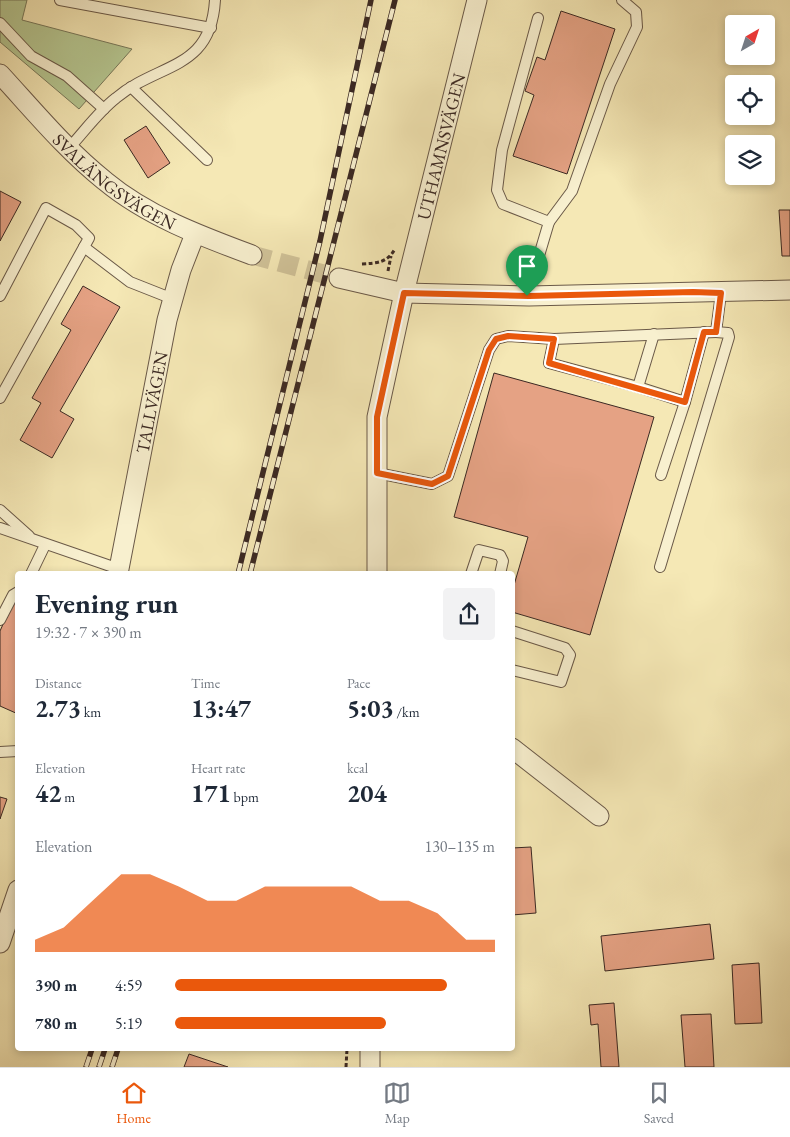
<!DOCTYPE html>
<meta charset="utf-8">
<style>
:root{--surface:#fff;--page:#f2f2f3;--text:#1f2937;--muted:#747a83;--line:#e0e1e3;--accent:#ea580c}
body{margin:0;font-family:"EB Garamond",serif;background:var(--page);color:var(--text);height:100vh;display:flex;flex-direction:column;font-size:19px;white-space:nowrap}
*{box-sizing:border-box;margin:0}
p{font-size:16px;color:var(--muted)}
.icon{flex:none;width:28px;height:28px;fill:none;stroke:currentColor;stroke-width:2;stroke-linecap:round;stroke-linejoin:round}
.map{position:relative;flex:1;overflow:hidden}
.panel{position:absolute;left:15px;top:571px;width:500px;height:480px;display:flex;flex-direction:column;background:var(--surface);border-radius:5px;box-shadow:0 2px 8px #0003}
.panel>*{flex:none}
.needle{width:32px;rotate:39deg}
.buttons{position:absolute;left:725px;top:15px;display:grid;gap:10px}
.buttons a{display:grid;place-items:center;width:50px;height:50px;border-radius:5px;background:var(--surface);box-shadow:0 2px 8px #0003;font-size:25px}
.pin{position:absolute;display:grid;place-items:center;width:42px;height:42px;color:#fff;margin:-51px -21px;border-radius:50% 50% 50% 0;rotate:-45deg;box-shadow:0 0 5px #0007}
.pin .icon{rotate:45deg}
.round{display:grid;place-items:center;flex:none;width:52px;height:52px;border-radius:5px;background:var(--page)}
.head{display:flex;align-items:center;justify-content:space-between;height:85px;padding:0 20px}
h1{font-size:28px;font-weight:700;line-height:38px}
.figures{display:grid;grid-template-columns:repeat(3,1fr);gap:8px;height:85px;padding:5px 20px}
.figures div{display:grid;align-content:center}
.figures b{font-size:25px;font-weight:700}
.figures small{font-size:14px;font-weight:400}
.figures p{font-size:14px}
.chart{height:140px;padding:10px 20px}
.chart p{display:flex;justify-content:space-between}
.chart svg{width:100%;height:90px;margin-top:5px;fill:var(--accent);opacity:.7}
ul{padding:0 20px;list-style:none;font-size:16px}
li{display:grid;grid-template-columns:80px 60px 1fr;align-items:center;height:38px}
li i{height:12px;border-radius:6px;background:var(--accent)}
.tabs{display:flex;justify-content:space-around;align-items:center;height:70px;border-top:1px solid var(--line);background:var(--surface);font-size:14px;color:var(--muted)}
.tabs a{display:grid;justify-items:center;gap:2px}
.tabs .active{color:var(--accent)}
.map>svg:first-child{display:block}
.green{fill:#b6c791;stroke:#78785a}
.building{fill:#e5a284;stroke:#3b2923}
.lines{fill:none;stroke-linecap:round;stroke-linejoin:round}
.street-tunnel{stroke:#d0c298;stroke-width:19;stroke-dasharray:19 9;stroke-linecap:butt}
.lane-casing{stroke:#6a5948;stroke-width:12}
.street-casing{stroke:#6a5948;stroke-width:21}
.path{stroke:#3b2923;stroke-width:3;stroke-dasharray:4 2.5;stroke-linecap:butt}
.lane{stroke:#f8f0cf;stroke-width:10}
.street{stroke:#f8f0cf;stroke-width:19}
.rail-casing{stroke:#3b2923;stroke-width:5.5}
.rail{stroke:#f8f0cf;stroke-width:4;stroke-dasharray:11;stroke-linecap:butt}
.route-casing{stroke:#fff;stroke-width:10}
.route{stroke:#ea580c;stroke-width:6}
.labels{text-anchor:middle;dominant-baseline:central;stroke-width:5;stroke-linejoin:round;paint-order:stroke}
.street-label{font-size:18px;fill:#3b2923;stroke:#f8f0cf}
</style>
<div class="map">
<svg width="790" height="1067" viewBox="0 0 790 1067">
<rect width="100%" height="100%" fill="#f5e8b5"/>
<filter id="stains"><feTurbulence type="fractalNoise" baseFrequency=".004" numOctaves="4"/><feColorMatrix values="0 0 0 0 .2 0 0 0 0 .09 0 0 0 0 .02 0 0 0 .5 -.17"/></filter>
<radialGradient id="worn" r=".72"><stop offset=".6" stop-color="#630" stop-opacity="0"/><stop offset="1" stop-color="#630" stop-opacity=".3"/></radialGradient>
<path class="green" d="M 0,0 L 27,0 L 22,20 L 132,49 L 79,109 L 0,42 Z"/>
<g class="building">
<path d="M 561,11 L 615,29 L 567,174 L 513,156 L 534,95 L 525,91 L 537,57 L 545,60 Z"/>
<path d="M 146,126 L 170,163 L 148,178 L 124,140 Z"/>
<path d="M 0,191 L 21,202 L 0,241 Z"/>
<path d="M 779,210 L 790,210 L 790,256 L 782,256 Z"/>
<path d="M 83,286 L 120,307 L 60,411 L 74,419 L 52,458 L 20,440 L 41,403 L 32,398 L 71,330 L 61,324 Z"/>
<path d="M 494,373 L 654,417 L 590,635 L 512,612 L 512,592 L 528,537 L 454,517 Z"/>
<path d="M 13,602 L 18,604 L 18,714 L 0,706 L 0,631 Z"/>
<path d="M 0,797 L 7,799 L 0,819 Z"/>
<path d="M 531,847 L 536,913 L 512,915 L 512,848 Z"/>
<path d="M 710,924 L 714,959 L 605,971 L 601,936 Z"/>
<path d="M 759,963 L 762,1023 L 735,1024 L 732,965 Z"/>
<path d="M 614,1003 L 619,1067 L 601,1067 L 598,1024 L 591,1025 L 589,1005 Z"/>
<path d="M 711,1014 L 714,1067 L 685,1067 L 681,1015 Z"/>
<path d="M 189,1054 L 228,1067 L 184,1067 Z"/>
</g>
<g class="lines">
<path class="street-tunnel" d="M 252,255 L 339,278"/>
<g class="lane-casing">
<g id="lane">
<path d="M 60,0 L 211,28"/>
<path d="M 0,23 L 31,56 L 67,76 L 104,109"/>
<path d="M 131,87 L 207,160"/>
<path d="M 69,148 C 84,132 98,112 116,98 C 159,62 211,71 215,0"/>
<path d="M 549,222 L 572,191 L 610,84 L 637,27 L 636,12 L 622,0"/>
<path d="M 84,247 L 130,282 L 173,299"/>
<path d="M 0,296 L 46,208 L 76,225 L 89,238 L 0,398"/>
<path d="M 527,296 L 549,222 L 503,204 L 497,190 L 502,150 L 538,18"/>
<path d="M 554,339 L 549,363 L 638,387 L 654,334"/>
<path d="M 638,387 L 685,402 L 661,475"/>
<path d="M 685,402 L 704,332"/>
<path d="M 377,473 L 432,484 L 448,476 L 489,350 L 496,339 L 508,336 L 554,339 L 716,332 L 721,293"/>
<path d="M 0,510 L 29,536"/>
<path d="M 0,528 L 119,569"/>
<path d="M 660,567 L 729,337 L 728,333 L 716,332"/>
<path d="M 31,574 L 45,545"/>
<path d="M 471,574 L 479,550 L 500,555 L 503,561 L 500,574"/>
<path d="M 0,620 L 13,595 L 18,592"/>
<path d="M 512,631 L 565,648 L 570,655 L 561,682 L 512,670"/>
<path d="M 0,752 L 18,751"/>
</g>
</g>
<g class="street-casing">
<g id="street">
<path id="s1" d="M 0,74 C 34,111 66,150 105,181 C 147,216 201,236 252,255"/>
<path d="M 339,278 L 404,293 L 529,296 L 790,290"/>
<path id="s2" d="M 118,574 L 167,320 L 181,270 L 195,234"/>
<path id="s3" d="M 377,574 L 377,417 L 404,293 L 477,0"/>
<path d="M 512,748 L 599,816"/>
<path d="M 0,943 L 18,890"/>
<path d="M 370,1067 L 370,1049"/>
</g>
</g>
<g class="path">
<path d="M 362,264 C 377,263 387,263 395,249"/>
<path d="M 388,271 L 391,256"/>
<path d="M 346,1067 L 347,1049"/>
</g>
<use href="#lane" class="lane"/>
<use href="#street" class="street"/>
<g class="rail-casing">
<g id="rail">
<path d="M 238,574 L 320,241 L 371,0"/>
<path d="M 250,574 L 395,0"/>
<path d="M 86,1067 L 92,1049"/>
<path d="M 99,1067 L 105,1049"/>
<path d="M 112,1067 L 118,1049"/>
</g>
</g>
<use href="#rail" class="rail"/>
</g>
<g class="lines">
<g class="route-casing">
<path id="route" d="M 693,292 L 721,293 L 716,332 L 704,332 L 685,402 L 549,363 L 554,339 L 508,336 L 496,339 L 489,350 L 448,476 L 432,484 L 377,473 L 377,417 L 404,293 L 529,296 Z"/>
</g>
<use href="#route" class="route"/>
</g>
<g class="labels">
<g class="street-label">
<text stroke="none"><textPath href="#s3" startOffset="435">UTHAMNSVÄGEN</textPath></text>
<text stroke="none"><textPath href="#s1" startOffset="158">SVALÄNGSVÄGEN</textPath></text>
<text stroke="none"><textPath href="#s2" startOffset="175">TALLVÄGEN</textPath></text>
</g>
</g>
<rect width="100%" height="100%" filter="url(#stains)"/>
<rect width="100%" height="100%" fill="url(#worn)"/>
</svg>
<div class="buttons">
<a><svg class="needle" viewBox="-14 -14 28 28"><path d="M0-13l5 13h-10z" fill="#e53935"/><path d="M0 13l5-13h-10z" fill="#747a83"/></svg></a>
<a><svg class="icon" aria-label="locate" viewBox="0 0 24 24"><circle cx="12" cy="12" r="6"/><path d="M12 2v4M12 18v4M2 12h4M18 12h4"/></svg></a>
<a><svg class="icon" aria-label="layers" viewBox="0 0 24 24"><path d="M12 4l9 5-9 5-9-5zM3 14l9 5 9-5"/></svg></a>
</div>
<div class="pin" style="left:527px;top:296px;background:#1e9e55"><svg class="icon" aria-label="arrive" viewBox="0 0 24 24"><path d="M6 21V4h12l-3 4 3 4H6"/></svg></div>
<section class="panel">
<div class="head"><div><h1>Evening run</h1><p>19:32 · 7 × 390 m</p></div><a class="round"><svg class="icon" aria-label="share" viewBox="0 0 24 24"><path d="M12 15V3M7 8l5-5 5 5M5 13v7h14v-7"/></svg></a></div>
<div class="figures">
<div><p>Distance</p><b>2.73<small> km</small></b></div>
<div><p>Time</p><b>13:47</b></div>
<div><p>Pace</p><b>5:03<small> /km</small></b></div>
</div>
<div class="figures">
<div><p>Elevation</p><b>42<small> m</small></b></div>
<div><p>Heart rate</p><b>171<small> bpm</small></b></div>
<div><p>kcal</p><b>204</b></div>
</div>
<div class="chart"><p><span>Elevation</span>130–135 m</p>
<svg viewBox="0 0 160 44" preserveAspectRatio="none"><path d="M0 44V38L10 32L20 19L30 6L40 6L50 12L60 19L70 19L80 12L90 12L100 12L110 12L120 19L130 19L140 25L150 38L160 38V44z"/></svg>
</div>
<ul>
<li><b>390 m</b>4:59<i style="width:85%"></i></li>
<li><b>780 m</b>5:19<i style="width:66%"></i></li>
</ul>
</section>
</div>
<nav class="tabs">
<a class="active"><svg class="icon" aria-label="home" viewBox="0 0 24 24"><path d="M3 11l9-7 9 7M6 9v11h12V9"/></svg>Home</a>
<a><svg class="icon" aria-label="map" viewBox="0 0 24 24"><path d="M3 6l6-2 6 2 6-2v14l-6 2-6-2-6 2zM9 4v14M15 6v14"/></svg>Map</a>
<a><svg class="icon" aria-label="saved" viewBox="0 0 24 24"><path d="M7 4h10v16l-5-4-5 4z"/></svg>Saved</a>
</nav>
